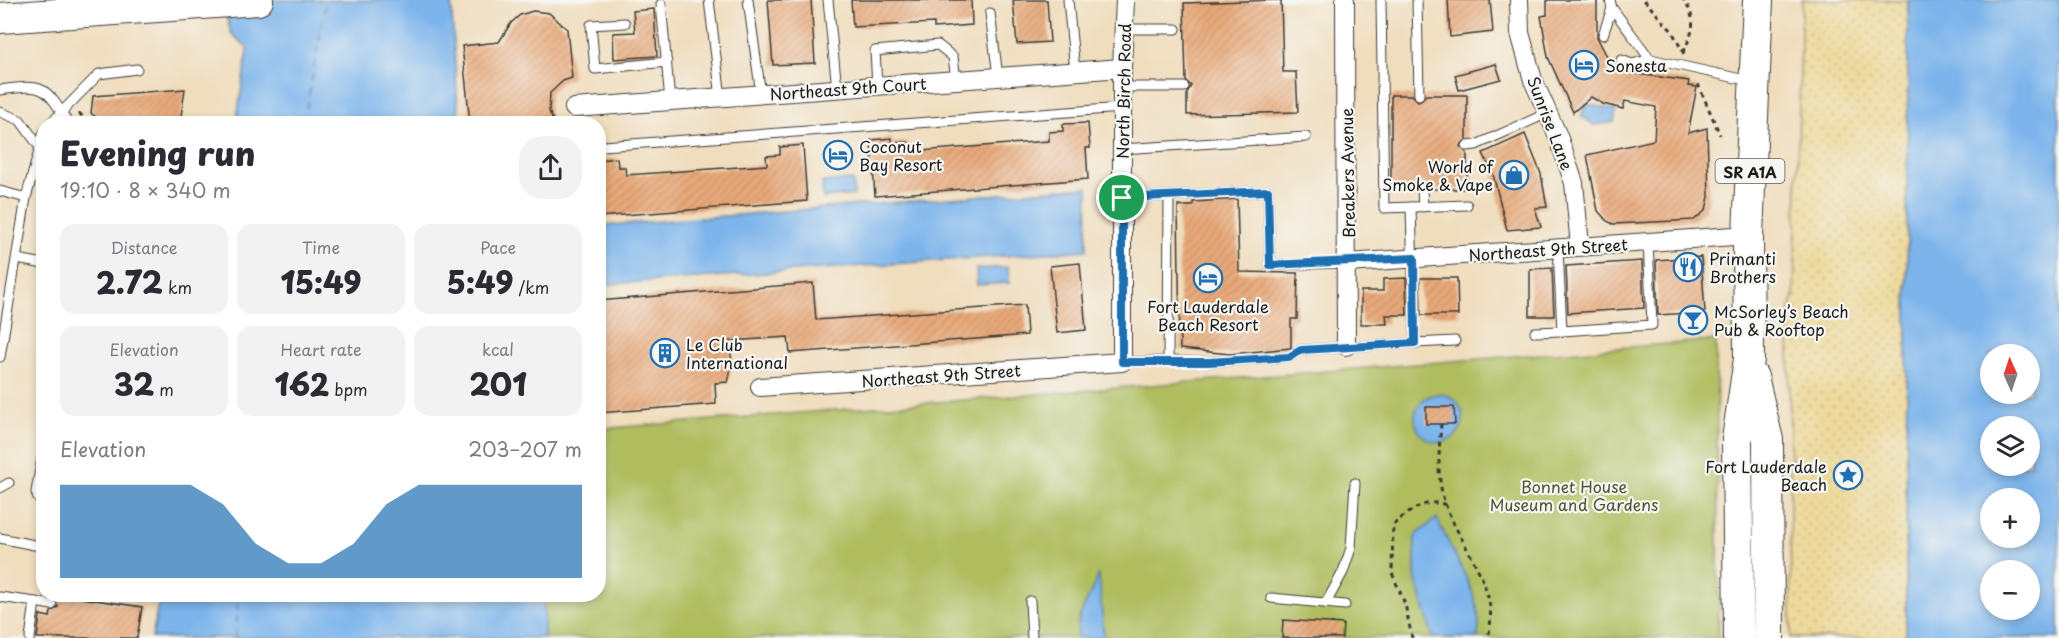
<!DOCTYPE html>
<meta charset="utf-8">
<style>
:root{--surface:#fff;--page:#f2f2f3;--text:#2b2b33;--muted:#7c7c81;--accent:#1f6fb2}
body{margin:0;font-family:"Playpen Sans",sans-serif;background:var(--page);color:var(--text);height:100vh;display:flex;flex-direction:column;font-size:22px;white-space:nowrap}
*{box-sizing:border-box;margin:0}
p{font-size:20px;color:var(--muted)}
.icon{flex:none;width:33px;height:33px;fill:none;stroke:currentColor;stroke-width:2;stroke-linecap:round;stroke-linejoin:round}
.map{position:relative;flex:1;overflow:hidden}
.drawer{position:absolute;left:36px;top:116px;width:570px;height:486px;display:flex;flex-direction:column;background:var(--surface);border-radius:24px;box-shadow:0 3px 9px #0003}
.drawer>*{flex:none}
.needle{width:39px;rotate:357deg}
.buttons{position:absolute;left:1980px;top:344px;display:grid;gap:12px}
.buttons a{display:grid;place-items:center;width:60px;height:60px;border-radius:50%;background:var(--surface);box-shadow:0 3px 9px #0003;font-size:30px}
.pin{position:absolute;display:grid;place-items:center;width:51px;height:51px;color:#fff;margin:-26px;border:3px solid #fff;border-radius:50%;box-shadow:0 2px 6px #0007}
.round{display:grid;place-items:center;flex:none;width:63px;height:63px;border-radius:24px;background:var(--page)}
.head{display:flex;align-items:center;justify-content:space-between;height:102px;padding:0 24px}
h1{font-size:33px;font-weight:800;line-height:45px}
.metrics{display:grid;grid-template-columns:repeat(3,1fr);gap:9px;height:102px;padding:6px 24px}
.metrics div{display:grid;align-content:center;border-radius:15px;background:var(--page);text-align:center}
.metrics b{font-size:30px;font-weight:800}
.metrics small{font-size:16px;font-weight:400}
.metrics p{font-size:16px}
.chart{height:168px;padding:12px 24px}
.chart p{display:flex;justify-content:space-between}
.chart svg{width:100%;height:108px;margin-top:6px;fill:var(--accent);opacity:.7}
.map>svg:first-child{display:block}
.green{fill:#afbd5f;stroke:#666c3e;stroke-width:1.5}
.sand{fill:url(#sand-dots);stroke:#857b5d;stroke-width:1.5}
.water{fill:#7bb4eb;stroke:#4c6884;stroke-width:1.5;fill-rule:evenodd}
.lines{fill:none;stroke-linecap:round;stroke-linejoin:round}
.ferry{stroke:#42596f;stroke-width:1.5;stroke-dasharray:8 6;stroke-linecap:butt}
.building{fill:url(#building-hatch)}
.lane-casing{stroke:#3c3934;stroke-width:11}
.street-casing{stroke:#3c3934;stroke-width:20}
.primary-casing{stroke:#3c3934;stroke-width:32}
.path{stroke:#3c3934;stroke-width:3;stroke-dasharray:4.5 4.5;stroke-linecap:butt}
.lane{stroke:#fff;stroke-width:9}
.street{stroke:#fff;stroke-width:18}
.primary{stroke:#fff;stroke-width:30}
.route-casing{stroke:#fff;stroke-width:12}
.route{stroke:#1f6fb2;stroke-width:8}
.labels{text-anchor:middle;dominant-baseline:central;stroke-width:4.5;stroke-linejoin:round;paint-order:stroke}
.shield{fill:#f6f6f2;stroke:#5d5d5c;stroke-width:1.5}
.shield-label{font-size:15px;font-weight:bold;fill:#1c1c1c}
.poi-label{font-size:16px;fill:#1c1c1c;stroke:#f6f6f2;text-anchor:start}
.street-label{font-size:16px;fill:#1c1c1c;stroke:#f6f6f2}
.park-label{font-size:16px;fill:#4f5433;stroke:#f6f6f2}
</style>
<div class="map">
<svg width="2059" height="638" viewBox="0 0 2059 638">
<defs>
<pattern id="sand-dots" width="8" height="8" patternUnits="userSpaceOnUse" patternTransform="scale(1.5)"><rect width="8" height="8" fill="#eeda9e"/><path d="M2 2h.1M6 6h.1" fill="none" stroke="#ccba88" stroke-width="1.8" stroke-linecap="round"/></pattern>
<pattern id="building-hatch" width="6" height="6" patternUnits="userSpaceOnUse" patternTransform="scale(1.5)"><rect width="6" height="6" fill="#e8a979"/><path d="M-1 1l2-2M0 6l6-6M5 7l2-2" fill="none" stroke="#c69168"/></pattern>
</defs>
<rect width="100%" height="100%" fill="#f6f6f2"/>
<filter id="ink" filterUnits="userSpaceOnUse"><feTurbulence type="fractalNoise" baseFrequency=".0167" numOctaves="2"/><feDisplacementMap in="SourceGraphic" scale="12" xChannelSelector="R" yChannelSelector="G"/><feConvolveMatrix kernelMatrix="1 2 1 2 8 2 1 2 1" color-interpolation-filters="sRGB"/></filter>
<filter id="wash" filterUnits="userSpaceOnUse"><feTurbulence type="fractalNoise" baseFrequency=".008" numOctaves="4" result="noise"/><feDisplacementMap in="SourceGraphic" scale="24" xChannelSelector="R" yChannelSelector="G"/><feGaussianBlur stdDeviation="1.35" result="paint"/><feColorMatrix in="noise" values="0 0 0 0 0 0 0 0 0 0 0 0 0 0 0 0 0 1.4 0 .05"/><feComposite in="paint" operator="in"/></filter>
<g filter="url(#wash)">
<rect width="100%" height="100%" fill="#f0ddbd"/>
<path class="green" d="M 1716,340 L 1719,638 L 544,638 L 544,594 L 598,594 L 599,429 Z"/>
<path class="sand" d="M 1802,0 L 1908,0 L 1906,638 L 1791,638 L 1789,313 L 1794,296 Z"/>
<g class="water">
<path d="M 222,0 L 451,0 L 459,123 L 236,123 L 248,48 L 231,33 Z"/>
<path d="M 1908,0 L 2059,0 L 2059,638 L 1906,638 ZM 1990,354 L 2030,354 L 2030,393 L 1990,393 ZM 1990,426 L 2030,426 L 2030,465 L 1990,465 ZM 1990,498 L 2030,498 L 2030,537 L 1990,537 ZM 1990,570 L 2030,570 L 2030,609 L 1990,609 Z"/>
<path d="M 1586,104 L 1616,110 L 1614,122 L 1594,125 L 1581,116 Z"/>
<path d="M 853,180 L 854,195 L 823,198 L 822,182 Z"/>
<path d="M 1088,187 L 1087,250 L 599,285 L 599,226 Z"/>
<path d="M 1008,267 L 1009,283 L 977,285 L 976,269 Z"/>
<circle cx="1439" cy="418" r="24"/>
<path d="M 1437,518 C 1450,551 1488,603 1477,638 L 1433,638 L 1415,576 L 1415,536 Z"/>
<path d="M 1099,574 L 1104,638 L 1077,638 L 1079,618 Z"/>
<path d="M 160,594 L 544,594 L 544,638 L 152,638 Z"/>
</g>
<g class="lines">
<g class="ferry">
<path d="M 304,123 L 326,0"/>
<path d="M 235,638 L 239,594"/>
</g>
</g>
<g id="blocks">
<g class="building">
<path d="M 768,0 L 811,0 L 815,63 L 773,65 Z"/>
<path d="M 851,0 L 971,0 L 972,25 L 934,28 L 934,23 L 853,27 Z"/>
<path d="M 1013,0 L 1047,0 L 1050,42 L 1017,44 Z"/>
<path d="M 1281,0 L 1283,72 L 1296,72 L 1298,112 L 1187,115 L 1187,93 L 1191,86 L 1186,81 L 1184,3 Z"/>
<path d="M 1448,0 L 1490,0 L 1493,32 L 1450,37 Z"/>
<path d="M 1547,0 L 1597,0 L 1597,37 L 1610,62 L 1622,68 L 1638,70 L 1638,74 L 1689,81 L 1688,86 L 1697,87 L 1688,133 L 1707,128 L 1709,197 L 1706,210 L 1694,220 L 1613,224 L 1607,221 L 1598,211 L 1587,155 L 1654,140 L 1656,107 L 1625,101 L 1623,109 L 1603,104 L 1591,97 L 1573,112 L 1548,57 L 1541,16 L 1547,15 Z"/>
<path d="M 654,9 L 657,56 L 614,59 L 613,33 L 635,32 L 633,11 Z"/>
<path d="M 533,11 L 549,13 L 567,29 L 572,78 L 563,81 L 550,93 L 549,111 L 554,123 L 470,123 L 462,46 L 499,42 L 511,23 L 520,15 Z"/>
<path d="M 1496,64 L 1501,79 L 1459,90 L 1455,75 Z"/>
<path d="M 185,89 L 180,123 L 102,123 L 91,113 L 93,96 Z"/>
<path d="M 1391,95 L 1412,95 L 1419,102 L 1426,95 L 1467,95 L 1467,139 L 1460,146 L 1467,153 L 1467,189 L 1429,189 L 1422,182 L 1415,189 L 1391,189 Z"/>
<path d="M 1088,123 L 1090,148 L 1086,148 L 1088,179 L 875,196 L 871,140 L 892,138 L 892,143 L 908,142 L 908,152 L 1049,141 L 1049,132 L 1063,131 L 1063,124 Z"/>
<path d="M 1525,134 L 1541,174 L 1547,207 L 1535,208 L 1541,227 L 1507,230 L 1493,174 L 1483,153 Z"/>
<path d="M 803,145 L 807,201 L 598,217 L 598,160 L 617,158 L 618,167 L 625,167 L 626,175 L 767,165 L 766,156 L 780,155 L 780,147 Z"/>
<path d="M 1237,199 L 1239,272 L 1298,273 L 1297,319 L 1291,319 L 1291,348 L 1230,354 L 1180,349 L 1178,206 L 1193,206 L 1193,202 Z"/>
<path d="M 1701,257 L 1705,312 L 1658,315 L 1656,260 Z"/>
<path d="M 1642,261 L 1644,308 L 1568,313 L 1566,266 Z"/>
<path d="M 1080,263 L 1086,330 L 1057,333 L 1050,266 Z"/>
<path d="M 1552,268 L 1554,316 L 1530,316 L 1530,269 Z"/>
<path d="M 1406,278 L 1407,315 L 1386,315 L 1387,324 L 1361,324 L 1361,291 L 1383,291 L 1383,279 Z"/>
<path d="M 1420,278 L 1457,278 L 1458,315 L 1421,315 Z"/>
<path d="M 813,283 L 816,320 L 1025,305 L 1027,335 L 790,353 L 788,337 L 730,341 L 732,365 L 728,382 L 715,383 L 716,404 L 598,413 L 598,301 Z"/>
<path d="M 1426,407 L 1454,407 L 1455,424 L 1426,424 Z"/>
<path d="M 54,594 L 142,607 L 137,638 L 37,638 L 40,615 L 50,617 L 51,612 L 58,607 L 53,598 Z"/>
<path d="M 1283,620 L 1343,624 L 1342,638 L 1282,638 Z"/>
</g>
</g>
</g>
<g filter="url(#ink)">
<use href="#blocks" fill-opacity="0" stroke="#3c3934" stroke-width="1.5"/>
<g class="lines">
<g class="lane-casing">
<g id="lane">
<path d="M 709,0 L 721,98"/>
<path d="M 748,0 L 761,95"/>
<path d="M 828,0 L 837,89"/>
<path d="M 1068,0 L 1075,71"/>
<path d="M 1381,0 L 1384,208 L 1467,205"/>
<path d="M 1417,0 L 1419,95"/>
<path d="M 1610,0 L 1612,8 L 1650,59 L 1750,81"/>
<path d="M 661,4 L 670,101"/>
<path d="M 990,13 L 998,77"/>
<path d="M 625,23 L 591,25 L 595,69 L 667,62"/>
<path d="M 1124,29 L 1176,29"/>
<path d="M 1603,35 L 1612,8"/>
<path d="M 1621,60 L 1632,64 L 1650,59"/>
<path d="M 877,86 L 875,51 L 938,45 L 953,57 L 956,80"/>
<path d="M 1122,87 L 1184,87"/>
<path d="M 0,90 C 44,84 45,85 68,123"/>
<path d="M 0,112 L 20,120 L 44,153"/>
<path d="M 51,123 L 99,74 L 137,69"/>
<path d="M 603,146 L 1122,108"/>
<path d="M 1467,146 L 1476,145 L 1548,113"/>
<path d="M 1122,149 L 1306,137"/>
<path d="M 1422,189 L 1423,207"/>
<path d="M 0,191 L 26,198"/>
<path d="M 1122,198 L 1268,191 L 1270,265 L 1348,263"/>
<path d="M 1411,207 L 1415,343 L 1455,341"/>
<path d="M 1558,248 L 1562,331 L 1652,325 L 1648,242"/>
<path d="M 17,259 L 44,264"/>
<path d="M 1535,332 L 1562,331"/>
<path d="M 0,357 L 26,198 L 44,133"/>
<path d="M 1168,361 L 1209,362 L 1289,357 L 1301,350 L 1415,343"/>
<path d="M 1122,362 L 1168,361 L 1169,196"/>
<path d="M 44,447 L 36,492 L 38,498 L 44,502"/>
<path d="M 0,488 L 9,483"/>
<path d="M 0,538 L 44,547"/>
<path d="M 0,597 L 35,602 L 30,638"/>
<path d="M 1271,598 L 1345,605"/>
<path d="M 1030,601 L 1032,638"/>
<path d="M 35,602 L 52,605"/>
<path d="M 1326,603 L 1343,572 L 1351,548 L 1355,483"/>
</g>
</g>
<g class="street-casing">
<g id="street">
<path d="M 1345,0 L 1346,346"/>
<path d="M 1519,0 L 1520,33 L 1533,80 L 1558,136 L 1574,183 L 1580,246"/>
<path d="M 574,108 L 1122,68"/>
<path d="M 1348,263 L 1748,235"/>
<path d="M 760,387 L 1122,362 L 1122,68 L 1125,0"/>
</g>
</g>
<g class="primary-casing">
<g id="primary">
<path d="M 0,18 L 258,0"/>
<path d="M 1753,377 L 1768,440 L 1769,638"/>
<path d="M 1739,638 L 1737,439 L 1749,359 L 1748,235 L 1758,0"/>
</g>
</g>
<g class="path">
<path d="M 1644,0 L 1672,31 L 1684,54"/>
<path d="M 1683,52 C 1694,31 1697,20 1684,0"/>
<path d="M 1698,84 L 1720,135"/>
<path d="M 79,113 L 89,123"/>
<path d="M 1441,424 C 1439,451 1436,480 1446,506 C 1462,549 1501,588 1488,638"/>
<path d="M 1412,638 L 1405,604 L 1392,573 L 1393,525 C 1407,513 1426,497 1446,505"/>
</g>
<use href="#lane" class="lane"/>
<use href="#street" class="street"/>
<use href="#primary" class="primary"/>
</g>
</g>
<g class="lines" filter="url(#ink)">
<g class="route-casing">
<path id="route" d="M 1268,191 L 1270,265 L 1414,258 L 1415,343 L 1301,350 L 1289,357 L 1209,362 L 1122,362 L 1122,198 Z"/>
</g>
<use href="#route" class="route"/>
</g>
<defs>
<g id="hotel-ring" transform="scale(1.5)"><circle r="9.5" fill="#f6f6f2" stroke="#1f6fb2" stroke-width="1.5"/><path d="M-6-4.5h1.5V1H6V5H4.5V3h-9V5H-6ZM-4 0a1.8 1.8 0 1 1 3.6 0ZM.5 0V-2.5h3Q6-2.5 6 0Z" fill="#1f6fb2"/></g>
<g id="shop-ring" transform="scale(1.5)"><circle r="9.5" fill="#f6f6f2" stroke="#1f6fb2" stroke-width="1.5"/><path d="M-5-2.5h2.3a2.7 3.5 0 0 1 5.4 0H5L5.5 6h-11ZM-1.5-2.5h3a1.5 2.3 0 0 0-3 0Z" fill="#1f6fb2"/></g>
<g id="restaurant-ring" transform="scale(1.5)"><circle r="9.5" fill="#f6f6f2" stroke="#1f6fb2" stroke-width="1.5"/><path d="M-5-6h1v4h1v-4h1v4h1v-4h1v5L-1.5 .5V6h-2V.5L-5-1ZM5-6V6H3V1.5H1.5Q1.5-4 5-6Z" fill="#1f6fb2"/></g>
<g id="bar-ring" transform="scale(1.5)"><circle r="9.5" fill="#f6f6f2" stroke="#1f6fb2" stroke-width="1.5"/><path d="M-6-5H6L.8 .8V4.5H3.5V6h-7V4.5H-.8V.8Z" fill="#1f6fb2"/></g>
<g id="building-ring" transform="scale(1.5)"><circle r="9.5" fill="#f6f6f2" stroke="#1f6fb2" stroke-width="1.5"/><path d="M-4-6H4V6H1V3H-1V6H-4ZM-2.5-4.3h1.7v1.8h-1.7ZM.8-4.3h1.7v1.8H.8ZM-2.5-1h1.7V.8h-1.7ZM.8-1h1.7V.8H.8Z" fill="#1f6fb2"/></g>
<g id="sight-ring" transform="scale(1.5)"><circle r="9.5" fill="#f6f6f2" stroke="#1f6fb2" stroke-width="1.5"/><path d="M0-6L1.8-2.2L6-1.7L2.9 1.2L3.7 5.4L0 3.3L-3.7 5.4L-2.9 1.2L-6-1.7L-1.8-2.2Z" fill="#1f6fb2"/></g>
</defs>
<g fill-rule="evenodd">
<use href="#hotel-ring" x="1584" y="65"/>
<use href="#hotel-ring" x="838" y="155"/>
<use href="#shop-ring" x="1514" y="175"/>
<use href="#restaurant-ring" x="1688" y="267"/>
<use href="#hotel-ring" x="1208" y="278"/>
<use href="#bar-ring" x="1693" y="320"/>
<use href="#building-ring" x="665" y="353"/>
<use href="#sight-ring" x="1848" y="475"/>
</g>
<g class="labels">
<rect class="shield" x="1715.5" y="159" width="69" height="24" rx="4.5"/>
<g class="shield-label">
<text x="1750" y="171">SR A1A</text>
</g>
<g class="poi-label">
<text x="1605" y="65">Sonesta</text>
<text x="859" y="146">Coconut<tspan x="859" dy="18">Bay Resort</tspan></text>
<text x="1493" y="166" text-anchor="end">World of<tspan x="1493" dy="18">Smoke &amp; Vape</tspan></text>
<text x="1709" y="258">Primanti<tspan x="1709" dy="18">Brothers</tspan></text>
<text x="1208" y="306" text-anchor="middle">Fort Lauderdale<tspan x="1208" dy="18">Beach Resort</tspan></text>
<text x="1714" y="311">McSorley’s Beach<tspan x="1714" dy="18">Pub &amp; Rooftop</tspan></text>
<text x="686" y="344">Le Club<tspan x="686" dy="18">International</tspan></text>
<text x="1827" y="466" text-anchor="end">Fort Lauderdale<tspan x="1827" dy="18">Beach</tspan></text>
</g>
<g class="street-label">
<text transform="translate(848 88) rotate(-4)">Northeast 9th Court</text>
<text transform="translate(1123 91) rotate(-89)">North Birch Road</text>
<text transform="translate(1551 123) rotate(69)">Sunrise Lane</text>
<text transform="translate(1347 173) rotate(-91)">Breakers Avenue</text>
<text transform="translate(1548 249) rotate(-4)">Northeast 9th Street</text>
<text transform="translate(941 375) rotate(-4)">Northeast 9th Street</text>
</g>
<g class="park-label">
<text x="1574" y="486">Bonnet House<tspan x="1574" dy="18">Museum and Gardens</tspan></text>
</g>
</g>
</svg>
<div class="buttons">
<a><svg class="needle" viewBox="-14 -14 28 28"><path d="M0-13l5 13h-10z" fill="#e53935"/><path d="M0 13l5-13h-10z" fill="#7c7c81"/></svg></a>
<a><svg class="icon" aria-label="layers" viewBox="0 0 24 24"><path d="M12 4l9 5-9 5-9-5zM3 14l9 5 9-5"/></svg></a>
<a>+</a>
<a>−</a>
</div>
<div class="pin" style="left:1122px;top:198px;background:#1e9e55"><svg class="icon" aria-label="arrive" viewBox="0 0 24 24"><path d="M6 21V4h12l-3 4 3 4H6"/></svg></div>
<section class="drawer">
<div class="head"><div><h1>Evening run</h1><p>19:10 · 8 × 340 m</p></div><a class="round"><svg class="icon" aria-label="share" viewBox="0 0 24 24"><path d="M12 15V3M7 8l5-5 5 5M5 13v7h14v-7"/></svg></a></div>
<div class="metrics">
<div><p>Distance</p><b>2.72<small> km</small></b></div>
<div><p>Time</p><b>15:49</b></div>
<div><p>Pace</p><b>5:49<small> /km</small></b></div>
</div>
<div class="metrics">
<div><p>Elevation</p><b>32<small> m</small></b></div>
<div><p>Heart rate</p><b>162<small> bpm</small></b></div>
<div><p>kcal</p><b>201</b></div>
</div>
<div class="chart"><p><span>Elevation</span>203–207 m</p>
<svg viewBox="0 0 160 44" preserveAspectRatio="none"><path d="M0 44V6L10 6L20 6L30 6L40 6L50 14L60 30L70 38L80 38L90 30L100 14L110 6L120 6L130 6L140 6L150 6L160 6V44z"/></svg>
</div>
</section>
</div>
